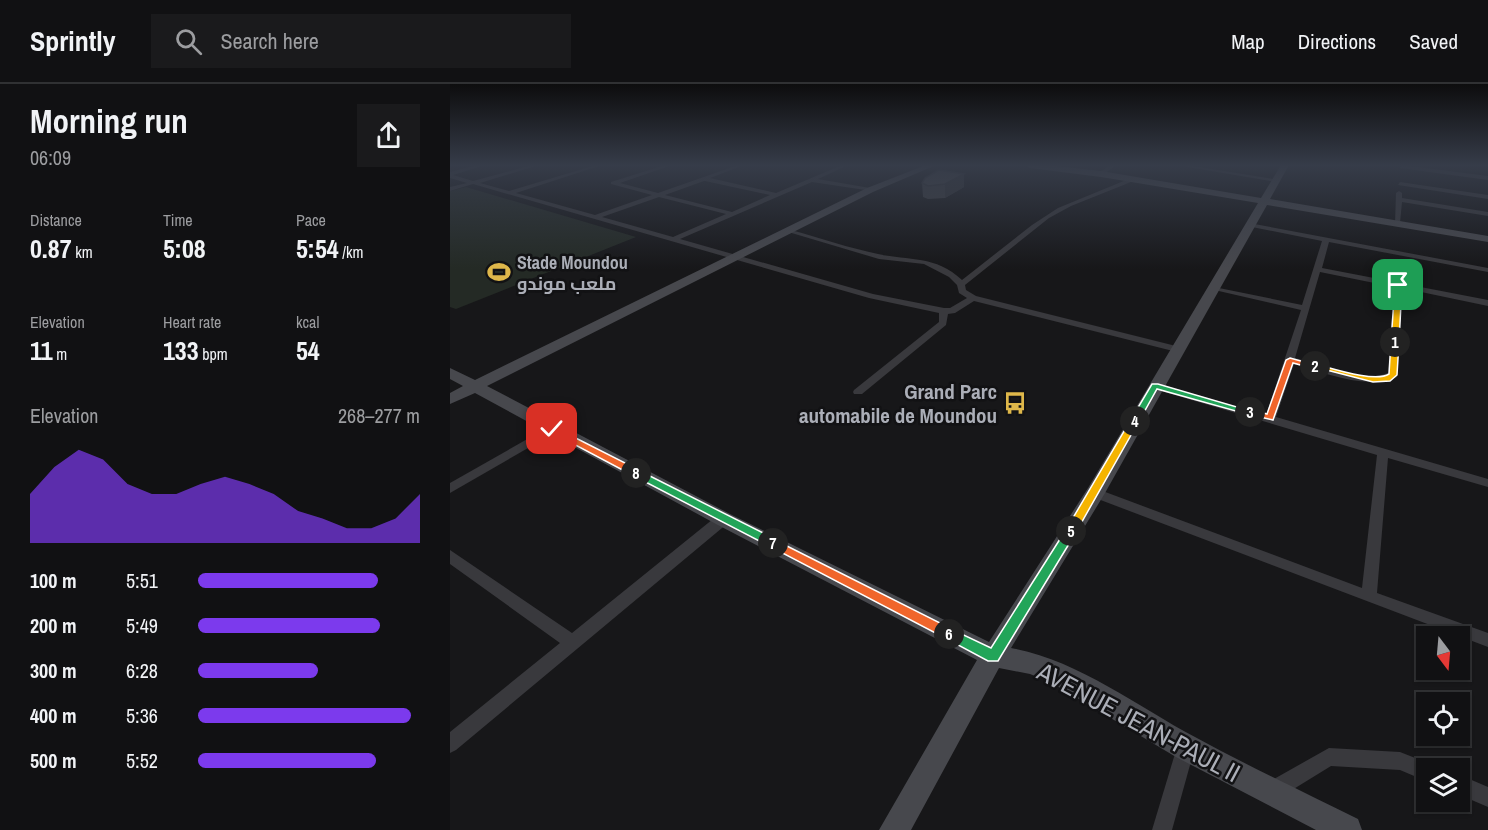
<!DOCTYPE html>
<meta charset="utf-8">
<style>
:root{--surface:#111113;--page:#1a1a1c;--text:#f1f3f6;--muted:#9c9da0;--line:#303133;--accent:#7c3aed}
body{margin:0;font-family:"Archivo Narrow",Cairo,sans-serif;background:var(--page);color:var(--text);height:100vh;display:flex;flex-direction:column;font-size:22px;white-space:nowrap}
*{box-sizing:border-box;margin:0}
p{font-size:20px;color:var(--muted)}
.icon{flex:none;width:33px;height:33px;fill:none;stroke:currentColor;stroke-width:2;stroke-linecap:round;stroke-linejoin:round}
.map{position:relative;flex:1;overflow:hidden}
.sheet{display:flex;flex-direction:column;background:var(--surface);width:450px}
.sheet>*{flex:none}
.needle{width:39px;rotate:164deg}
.tools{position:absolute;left:966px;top:542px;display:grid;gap:12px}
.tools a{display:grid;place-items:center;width:54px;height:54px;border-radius:0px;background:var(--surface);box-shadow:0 2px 4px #0004,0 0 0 2px var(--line);font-size:30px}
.pin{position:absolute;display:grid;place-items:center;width:51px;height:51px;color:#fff;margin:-26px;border-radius:12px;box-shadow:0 3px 9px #0006}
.km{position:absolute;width:30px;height:30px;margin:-15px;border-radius:50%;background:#222;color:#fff;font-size:16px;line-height:30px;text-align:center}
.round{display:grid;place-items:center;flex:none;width:63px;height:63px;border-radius:0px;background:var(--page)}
.headline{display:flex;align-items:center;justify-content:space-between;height:102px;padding:0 30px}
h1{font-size:33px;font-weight:700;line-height:45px}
.stats{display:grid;grid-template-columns:repeat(3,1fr);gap:9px;height:102px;padding:6px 30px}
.stats div{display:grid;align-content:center}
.stats b{font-size:26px;font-weight:700}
.stats small{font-size:16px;font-weight:400}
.stats p{font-size:16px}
.chart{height:168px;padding:12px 30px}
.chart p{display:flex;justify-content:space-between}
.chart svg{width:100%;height:108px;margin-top:6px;fill:var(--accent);opacity:.7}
ul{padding:0 30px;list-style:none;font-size:20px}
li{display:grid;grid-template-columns:96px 72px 1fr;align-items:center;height:45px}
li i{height:15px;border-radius:8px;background:var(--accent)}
header{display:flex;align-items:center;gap:36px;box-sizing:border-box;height:84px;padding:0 30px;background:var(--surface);border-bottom:2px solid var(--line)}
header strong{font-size:28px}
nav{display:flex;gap:33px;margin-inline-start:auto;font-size:21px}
.search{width:420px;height:54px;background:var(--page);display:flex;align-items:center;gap:15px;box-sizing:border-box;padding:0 21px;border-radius:0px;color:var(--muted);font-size:22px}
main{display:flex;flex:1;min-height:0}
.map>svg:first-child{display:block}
.green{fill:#242a25}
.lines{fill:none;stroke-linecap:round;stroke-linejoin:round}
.street{fill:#39393d;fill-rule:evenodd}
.secondary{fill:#47484d;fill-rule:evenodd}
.wall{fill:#3f4043}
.shaded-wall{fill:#333437}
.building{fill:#494a4e;stroke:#333437;stroke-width:1.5}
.split-1{fill:#f5b400;stroke:#fff;stroke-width:1.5}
.split-2{fill:#f5b400;stroke:#fff;stroke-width:1.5}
.split-3{fill:#f0652b;stroke:#fff;stroke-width:1.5}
.split-4{fill:#22a559;stroke:#fff;stroke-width:1.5}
.split-5{fill:#f5b400;stroke:#fff;stroke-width:1.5}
.split-6{fill:#22a559;stroke:#fff;stroke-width:1.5}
.split-7{fill:#f0652b;stroke:#fff;stroke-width:1.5}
.split-8{fill:#22a559;stroke:#fff;stroke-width:1.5}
.split-9{fill:#f0652b;stroke:#fff;stroke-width:1.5}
.labels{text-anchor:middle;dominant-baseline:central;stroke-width:5;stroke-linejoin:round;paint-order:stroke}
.far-poi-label{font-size:18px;font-weight:bold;fill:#abaeb7;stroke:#121214;text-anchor:start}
.poi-label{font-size:21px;font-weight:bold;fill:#abaeb7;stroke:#121214;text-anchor:end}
.near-street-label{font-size:26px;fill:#abaeb7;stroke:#121214}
</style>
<header>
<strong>Sprintly</strong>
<div class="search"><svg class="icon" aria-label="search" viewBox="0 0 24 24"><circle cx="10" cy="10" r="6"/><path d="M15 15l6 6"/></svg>Search here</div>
<nav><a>Map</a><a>Directions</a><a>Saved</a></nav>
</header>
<main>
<section class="sheet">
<div class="headline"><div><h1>Morning run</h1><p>06:09</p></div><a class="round"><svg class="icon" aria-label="share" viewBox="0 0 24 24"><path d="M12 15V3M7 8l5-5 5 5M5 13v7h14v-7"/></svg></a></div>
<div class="stats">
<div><p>Distance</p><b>0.87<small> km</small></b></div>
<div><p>Time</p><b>5:08</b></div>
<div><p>Pace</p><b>5:54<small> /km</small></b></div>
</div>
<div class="stats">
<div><p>Elevation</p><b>11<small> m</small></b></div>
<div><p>Heart rate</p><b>133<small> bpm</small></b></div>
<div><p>kcal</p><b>54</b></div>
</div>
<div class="chart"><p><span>Elevation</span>268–277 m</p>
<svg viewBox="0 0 160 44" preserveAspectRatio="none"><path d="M0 44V24L10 13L20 6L30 10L40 20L50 24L60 24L70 20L80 17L90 20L100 24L110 31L120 34L130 38L140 38L150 34L160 24V44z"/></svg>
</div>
<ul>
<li><b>100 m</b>5:51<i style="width:81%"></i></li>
<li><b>200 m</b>5:49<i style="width:82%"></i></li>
<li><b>300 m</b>6:28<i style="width:54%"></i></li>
<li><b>400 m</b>5:36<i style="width:96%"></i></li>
<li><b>500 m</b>5:52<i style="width:80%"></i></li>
</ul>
</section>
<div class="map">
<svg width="1038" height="746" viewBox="0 0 1038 746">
<rect width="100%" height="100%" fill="#171719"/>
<path class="green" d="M 16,103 L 186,153 L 6,225 L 0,223 L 0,107 Z"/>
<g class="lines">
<g class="street">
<path d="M 27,81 L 35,81 L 3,91 L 23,97 L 82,81 L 89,81 L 30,99 L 59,107 L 146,81 L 152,81 L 66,109 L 145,131 L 202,111 L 161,100 L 161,98 L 215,81 L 222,81 L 170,99 L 208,109 L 288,81 L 294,81 L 260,94 L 326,109 L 392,81 L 398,81 L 368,95 L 420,104 L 422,107 L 362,98 L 230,155 L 423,210 L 494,224 L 500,224 L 517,214 L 509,209 L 507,201 L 499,193 L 474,180 L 429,175 L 335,147 L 341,146 C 370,154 399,164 428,170 C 459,177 486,171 512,196 L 582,141 L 608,124 L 681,94 L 685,94 L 685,96 L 676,100 L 621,122 L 599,134 L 515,201 L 516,206 L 526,212 L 730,263 L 732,265 L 727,268 L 524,217 L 505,229 L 498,230 L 496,241 L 412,310 L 404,310 L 403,308 L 404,306 L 489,238 L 489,229 L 419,214 L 23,100 L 0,107 L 0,103 L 17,99 L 0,94 L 0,88 ZM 254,97 L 255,97 L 320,111 L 282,128 L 215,111 ZM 209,113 L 276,130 L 223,153 L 152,133 Z"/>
<path d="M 660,81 L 666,81 L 653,91 L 649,91 L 649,89 Z"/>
<path d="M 726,81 L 737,81 L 829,96 L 826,98 Z"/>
<path d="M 952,81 L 1038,92 L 1038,96 L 950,84 Z"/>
<path d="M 950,98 L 1038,111 L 1038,115 L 948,101 Z"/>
<path d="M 949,107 L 952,109 L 952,114 L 1038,128 L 1038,132 L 952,118 L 950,139 L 945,140 L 946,109 Z"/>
<path d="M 799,139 L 1038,184 L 1038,188 L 879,158 L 872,184 L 1038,216 L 1038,222 L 952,204 L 947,293 C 915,306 875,289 844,280 L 826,333 L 1038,395 L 1038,403 L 938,374 L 927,509 L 1038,549 L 1038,563 L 640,412 L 639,409 L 640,406 L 650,406 L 912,504 L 927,371 L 701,304 L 700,302 L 705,299 L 816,331 L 851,226 L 760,205 L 764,203 L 852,221 L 872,157 L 797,142 L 797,140 ZM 870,188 L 944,203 L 938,289 C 915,299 869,281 845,274 Z"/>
<path d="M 102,341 L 106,342 L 108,345 L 106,348 L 0,409 L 0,399 Z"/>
<path d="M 273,430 L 278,431 L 280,435 L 278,439 L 6,666 L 0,669 L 0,648 L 110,559 L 0,480 L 0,466 L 122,549 L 268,431 Z"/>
<path d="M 736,654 L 742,657 L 745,663 L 722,746 L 702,746 L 727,663 L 730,657 Z"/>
<path d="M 879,664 L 950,668 L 983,681 L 984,684 L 976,684 L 976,697 L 950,686 L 881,682 L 829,714 L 822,717 L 815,714 L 812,707 L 815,700 Z"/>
<path d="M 1010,691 L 1038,703 L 1038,723 L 1010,711 Z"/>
</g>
<path class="secondary" d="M 476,81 L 486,81 L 423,108 L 37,302 L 280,430 L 539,558 L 638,404 L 808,119 L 651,93 L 580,84 L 576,81 L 597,81 L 651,87 L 811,114 L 831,81 L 839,81 L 820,115 L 1038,152 L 1038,158 L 817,121 L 655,409 L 561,564 C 626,575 687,622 745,653 C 798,682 854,708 908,735 L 912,746 L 866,746 L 726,673 L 602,599 L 580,590 L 549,584 L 461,746 L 429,746 L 527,576 L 266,440 L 25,309 L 0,320 L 0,309 L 13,302 L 0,295 L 0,284 L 25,296 L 417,104 Z"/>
</g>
<path class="wall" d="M 514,90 L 514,103 L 495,114 L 478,115 L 473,113 L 472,99 Z"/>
<path class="shaded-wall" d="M 514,90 L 514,103 L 495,114 L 495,100 Z"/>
<path class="building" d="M 489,86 L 514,90 L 495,100 L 478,102 L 472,99 L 475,94 Z"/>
<linearGradient id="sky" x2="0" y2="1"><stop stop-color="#0d0d0e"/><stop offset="0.44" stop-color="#363c49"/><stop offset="1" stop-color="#363c49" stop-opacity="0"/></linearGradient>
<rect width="1038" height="185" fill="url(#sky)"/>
<path class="split-1" d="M 948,199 L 952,201 L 949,258 L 945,260 L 941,258 L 945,201 Z"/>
<path class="split-2" d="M 945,256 L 949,258 L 947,291 L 940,297 L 923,298 L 861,282 L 865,280 C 881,284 925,299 939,290 L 941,258 Z"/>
<path class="split-3" d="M 840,274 L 869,282 L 865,285 L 843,279 L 823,336 L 797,330 L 796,328 L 800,325 L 817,330 L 836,276 Z"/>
<path class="split-4" d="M 702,300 L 708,300 L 804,328 L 800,331 L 707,305 L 688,339 L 682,339 L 680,337 Z"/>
<path class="split-5" d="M 685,334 L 689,337 L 625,450 L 617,450 L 617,444 L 680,337 Z"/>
<path class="split-6" d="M 621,443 L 627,447 L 625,450 L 548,577 L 538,577 L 495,554 L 493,550 L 495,546 L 499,544 L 541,564 L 617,444 Z"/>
<path class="split-7" d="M 323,455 L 504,546 L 506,550 L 504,554 L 495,554 L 319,462 L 317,459 Z"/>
<path class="split-8" d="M 186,385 L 327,456 L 328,459 L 323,464 L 319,462 L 182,391 L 182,386 Z"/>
<path class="split-9" d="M 102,342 L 189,386 L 191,389 L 186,392 L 182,391 L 99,347 L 98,345 Z"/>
<defs>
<g id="stadium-bare" transform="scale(1.8)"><path d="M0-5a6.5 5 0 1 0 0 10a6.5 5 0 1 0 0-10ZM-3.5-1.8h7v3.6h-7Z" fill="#deb74a" stroke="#121214" stroke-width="2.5" paint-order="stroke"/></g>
<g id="bus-bare" transform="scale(1.8)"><path d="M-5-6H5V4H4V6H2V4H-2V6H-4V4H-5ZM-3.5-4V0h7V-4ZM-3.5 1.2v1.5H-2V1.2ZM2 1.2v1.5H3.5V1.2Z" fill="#deb74a" stroke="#121214" stroke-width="2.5" paint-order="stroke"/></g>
</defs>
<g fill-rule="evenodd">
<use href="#stadium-bare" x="49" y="188"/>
<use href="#bus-bare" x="565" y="319"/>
</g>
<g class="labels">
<g class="far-poi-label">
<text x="67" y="178">Stade Moundou<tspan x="67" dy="21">ملعب موندو</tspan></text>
</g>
<g class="poi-label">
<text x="547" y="307">Grand Parc<tspan x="547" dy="24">automabile de Moundou</tspan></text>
</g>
<g class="near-street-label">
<text transform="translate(689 638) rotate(28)">AVENUE JEAN-PAUL II</text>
</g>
</g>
</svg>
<div class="tools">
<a><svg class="needle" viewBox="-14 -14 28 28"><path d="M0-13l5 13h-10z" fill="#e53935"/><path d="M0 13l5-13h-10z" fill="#9c9da0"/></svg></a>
<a><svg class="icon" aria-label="locate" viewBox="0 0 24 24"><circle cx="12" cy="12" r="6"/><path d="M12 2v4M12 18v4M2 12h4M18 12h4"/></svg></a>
<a><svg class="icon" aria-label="layers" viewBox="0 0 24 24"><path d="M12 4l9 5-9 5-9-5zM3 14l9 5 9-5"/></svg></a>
</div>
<div class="pin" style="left:948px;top:201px;background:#1e9e55"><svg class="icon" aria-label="arrive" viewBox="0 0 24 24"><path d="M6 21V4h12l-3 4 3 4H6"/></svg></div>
<div class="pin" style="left:102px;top:345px;background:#d93025"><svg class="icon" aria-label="check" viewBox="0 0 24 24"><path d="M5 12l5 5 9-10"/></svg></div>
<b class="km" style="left:945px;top:258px">1</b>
<b class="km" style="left:865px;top:282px">2</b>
<b class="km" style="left:800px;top:328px">3</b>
<b class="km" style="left:685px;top:337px">4</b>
<b class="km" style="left:621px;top:447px">5</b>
<b class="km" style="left:499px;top:550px">6</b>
<b class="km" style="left:323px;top:459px">7</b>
<b class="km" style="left:186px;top:389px">8</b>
</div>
</main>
